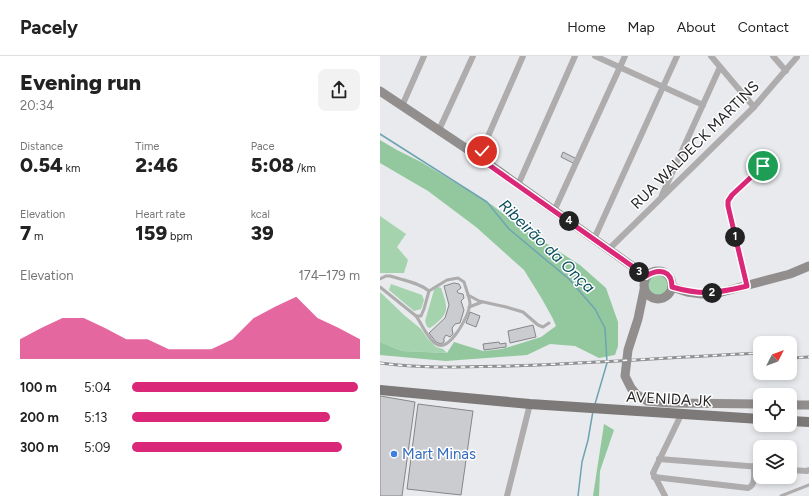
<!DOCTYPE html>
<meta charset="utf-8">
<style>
:root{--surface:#fff;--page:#f2f2f2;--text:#222;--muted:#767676;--line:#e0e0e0;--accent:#db2777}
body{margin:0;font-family:Figtree,sans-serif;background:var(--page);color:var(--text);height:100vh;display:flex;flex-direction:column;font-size:15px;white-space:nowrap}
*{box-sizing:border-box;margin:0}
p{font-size:13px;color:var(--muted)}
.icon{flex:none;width:22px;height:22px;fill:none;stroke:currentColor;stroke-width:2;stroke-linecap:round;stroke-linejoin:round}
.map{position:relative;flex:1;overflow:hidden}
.panel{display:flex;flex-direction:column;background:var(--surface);width:380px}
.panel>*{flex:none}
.needle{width:26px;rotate:48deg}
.controls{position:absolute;left:373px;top:280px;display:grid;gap:8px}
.controls a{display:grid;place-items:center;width:44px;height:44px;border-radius:8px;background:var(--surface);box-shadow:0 2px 6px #0003;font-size:20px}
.pin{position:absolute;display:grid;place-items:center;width:34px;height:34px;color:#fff;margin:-17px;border:2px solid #fff;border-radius:50%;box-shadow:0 1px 4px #0007}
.km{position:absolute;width:20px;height:20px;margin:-10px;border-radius:50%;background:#222;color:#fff;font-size:11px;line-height:20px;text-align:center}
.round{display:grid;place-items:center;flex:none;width:42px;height:42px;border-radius:8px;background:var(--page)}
.head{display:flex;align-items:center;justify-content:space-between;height:68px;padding:0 20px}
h1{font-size:22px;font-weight:800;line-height:30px}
.stats{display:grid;grid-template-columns:repeat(3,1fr);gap:6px;height:68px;padding:4px 20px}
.stats div{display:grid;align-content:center}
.stats b{font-size:20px;font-weight:800}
.stats small{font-size:11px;font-weight:400}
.stats p{font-size:11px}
.chart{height:112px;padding:8px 20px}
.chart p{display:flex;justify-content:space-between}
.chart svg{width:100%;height:72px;margin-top:4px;fill:var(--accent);opacity:.7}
ul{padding:0 20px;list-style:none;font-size:13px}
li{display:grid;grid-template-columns:64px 48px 1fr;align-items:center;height:30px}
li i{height:10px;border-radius:5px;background:var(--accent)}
header{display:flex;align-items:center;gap:24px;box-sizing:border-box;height:56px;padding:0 20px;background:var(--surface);border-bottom:1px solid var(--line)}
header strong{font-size:19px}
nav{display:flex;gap:22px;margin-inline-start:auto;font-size:14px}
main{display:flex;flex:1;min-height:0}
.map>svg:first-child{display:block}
.green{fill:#a4d3ae}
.forest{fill:#93c89e}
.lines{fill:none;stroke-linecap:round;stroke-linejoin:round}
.stream{stroke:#6da4b2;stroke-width:1.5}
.building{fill:#cbcccf;stroke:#858689}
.lane{stroke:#aeacac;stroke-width:3}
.street{stroke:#aeacac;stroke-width:6}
.secondary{stroke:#918e8d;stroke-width:9}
.primary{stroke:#7c7978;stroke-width:10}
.rail-casing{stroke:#8f9092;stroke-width:3}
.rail{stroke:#fff;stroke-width:1.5;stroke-dasharray:4.5;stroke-linecap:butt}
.route-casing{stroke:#fff;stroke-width:8}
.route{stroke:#db2777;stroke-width:5}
.shop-dot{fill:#3f7fe0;stroke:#fff;stroke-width:1.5}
.labels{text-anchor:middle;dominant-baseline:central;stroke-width:3;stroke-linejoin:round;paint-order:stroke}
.street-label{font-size:15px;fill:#262627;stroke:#fff}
.shop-label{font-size:15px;fill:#366cbe;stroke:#fff;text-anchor:start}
.water-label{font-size:16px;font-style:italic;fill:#0a505e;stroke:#fff}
</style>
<header>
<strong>Pacely</strong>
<nav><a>Home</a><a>Map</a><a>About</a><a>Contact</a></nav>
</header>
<main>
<section class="panel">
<div class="head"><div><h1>Evening run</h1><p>20:34</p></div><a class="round"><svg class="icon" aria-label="share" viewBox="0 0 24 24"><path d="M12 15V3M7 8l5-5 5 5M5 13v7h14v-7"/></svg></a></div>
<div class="stats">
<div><p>Distance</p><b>0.54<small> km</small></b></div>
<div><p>Time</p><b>2:46</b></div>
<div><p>Pace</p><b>5:08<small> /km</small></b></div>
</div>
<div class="stats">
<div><p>Elevation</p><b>7<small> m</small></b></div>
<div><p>Heart rate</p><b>159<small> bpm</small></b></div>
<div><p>kcal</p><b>39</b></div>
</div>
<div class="chart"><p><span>Elevation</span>174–179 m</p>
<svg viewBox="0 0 160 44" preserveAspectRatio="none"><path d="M0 44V32L10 25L20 19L30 19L40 25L50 32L60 32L70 38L80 38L90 38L100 32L110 19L120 12L130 6L140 19L150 25L160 32V44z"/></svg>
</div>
<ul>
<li><b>100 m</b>5:04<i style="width:99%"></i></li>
<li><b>200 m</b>5:13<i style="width:87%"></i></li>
<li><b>300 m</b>5:09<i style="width:92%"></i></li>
</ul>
</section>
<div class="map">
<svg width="429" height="440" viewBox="0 0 429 440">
<rect width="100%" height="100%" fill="#e8eaed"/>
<g class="green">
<path d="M 0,160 L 26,178 L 17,191 L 28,204 L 24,217 L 0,217 Z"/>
<circle cx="278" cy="229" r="12"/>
<path d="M 11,228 L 42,239 L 44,244 L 41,253 L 34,255 L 9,234 Z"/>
<path d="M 59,231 L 61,232 C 69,254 69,258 50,272 L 47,271 L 45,265 L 54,234 L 56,232 Z"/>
<path d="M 0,236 L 24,259 L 41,273 L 48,283 L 56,291 L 63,293 L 67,297 L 22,295 L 0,286 Z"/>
</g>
<g class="forest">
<path d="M 0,84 L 17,94 L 41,106 L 112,149 L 139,170 L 200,209 L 226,232 L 238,266 L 238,290 L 235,299 L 219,302 L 195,290 L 170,288 L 147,299 L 66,305 L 0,299 L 0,286 L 22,295 L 67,297 L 74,286 L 103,295 L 122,293 L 161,281 L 176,270 L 173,263 L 162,243 L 144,214 L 96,171 L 48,135 L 0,107 Z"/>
<path d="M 224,368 L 234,374 L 220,415 L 219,440 L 213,440 Z"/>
</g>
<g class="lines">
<g class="stream">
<path d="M 0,78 L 107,146 L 129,173 L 189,223 L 215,253 L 225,272 L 227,307 L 215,348"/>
<path d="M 198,440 L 202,406 L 208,384 L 213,355"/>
</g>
</g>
<g class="building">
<path d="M 183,96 L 197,103 L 195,108 L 181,101 Z"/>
<path d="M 74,227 L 79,228 L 81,232 L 77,235 L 78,237 L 83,238 L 84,242 L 81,245 L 84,254 L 80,267 L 75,268 L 72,272 L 73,278 L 70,281 L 66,279 L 64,282 L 64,286 L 61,288 L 56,286 L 49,277 L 65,262 L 69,249 L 64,230 Z"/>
<path d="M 90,256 L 100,260 L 96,271 L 86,267 Z"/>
<path d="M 153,269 L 156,281 L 130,287 L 128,275 Z"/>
<path d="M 119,286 L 120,288 L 126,287 L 126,291 L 104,294 L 103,288 Z"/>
<path d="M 0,340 L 35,346 L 22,440 L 0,440 Z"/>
<path d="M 38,348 L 93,355 L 81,439 L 27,433 Z"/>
</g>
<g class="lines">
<g class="lane">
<path d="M 0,223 L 6,220 L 10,220 C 22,224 38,226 49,235 L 44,253 L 41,260 L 36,260 L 0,231"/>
<path d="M 88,239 L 99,245 L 126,251 L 143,256 L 158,269 L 163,271 L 169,267"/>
<path d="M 89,251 L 97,248 L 102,246"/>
<path d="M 36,260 C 42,268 47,282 56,288 C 69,297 90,259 90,247 C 89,240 86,233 84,226 L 78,222 L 67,224 L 49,235"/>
<path d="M 401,440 L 429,429"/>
</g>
<g class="street">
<path d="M 215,0 L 323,49"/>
<path d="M 331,0 L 374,51"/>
<path d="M 393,0 L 406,15"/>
<path d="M 22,50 L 44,0"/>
<path d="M 59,74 L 93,0"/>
<path d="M 99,101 L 143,0"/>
<path d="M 138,129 L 195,0"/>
<path d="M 282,139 L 340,11"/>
<path d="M 174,155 L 245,0"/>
<path d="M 214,183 L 297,0"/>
<path d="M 228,194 L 374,51 L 417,1"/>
<path d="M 367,230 L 348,151 L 348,145 L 353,139 L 383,110"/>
<path d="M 279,403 L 380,411"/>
<path d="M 410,414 L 427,415 L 429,414"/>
<path d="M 274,421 L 368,432 C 376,429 374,418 374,410"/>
<path d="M 127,440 L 150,348"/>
<path d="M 285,440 L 273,417 L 301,359"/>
</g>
<g class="secondary">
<path d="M 0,35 L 99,101 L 266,220"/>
<circle cx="278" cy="229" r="14"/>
<path d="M 292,231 L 307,236 L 322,238 L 342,236 L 410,218 L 429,210"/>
<path d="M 264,234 L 258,263 L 248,294 L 245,320 L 251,332 L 256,338 L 267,345 L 290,347 L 380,348"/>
<path d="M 410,349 L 429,349"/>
</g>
<g class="primary">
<path d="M 0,334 L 150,348 L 380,363"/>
<path d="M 410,365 L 429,366"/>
</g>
<g class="rail-casing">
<g id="rail">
<path d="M 410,302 L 429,301"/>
<path d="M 0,307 C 43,313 87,311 131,310 C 214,307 297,301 380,297"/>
</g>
</g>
<use href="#rail" class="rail"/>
</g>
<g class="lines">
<g class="route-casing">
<path id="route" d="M 102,95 L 99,102 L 266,220 C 279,212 292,214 292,231 C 323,240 337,237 367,230 L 348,150 L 348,145 L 352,139 L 383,110"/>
</g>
<use href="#route" class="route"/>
</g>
<circle class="shop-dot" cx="14" cy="398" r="4"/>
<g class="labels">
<g class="street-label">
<text transform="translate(315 89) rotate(-45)">RUA WALDECK MARTINS</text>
<text transform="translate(289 343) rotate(3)">AVENIDA JK</text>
</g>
<g class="shop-label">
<text x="22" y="398">Mart Minas</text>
</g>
<g class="water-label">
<text transform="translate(167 190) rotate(44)">Ribeirão da Onça</text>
</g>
</g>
</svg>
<div class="controls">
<a><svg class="needle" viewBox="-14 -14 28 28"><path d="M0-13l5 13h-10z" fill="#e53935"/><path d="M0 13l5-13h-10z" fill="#767676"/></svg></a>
<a><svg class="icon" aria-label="locate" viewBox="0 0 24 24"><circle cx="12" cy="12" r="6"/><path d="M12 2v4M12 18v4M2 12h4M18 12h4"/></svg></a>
<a><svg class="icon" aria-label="layers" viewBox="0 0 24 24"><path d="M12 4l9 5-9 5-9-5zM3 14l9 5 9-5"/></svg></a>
</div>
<div class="pin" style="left:383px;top:110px;background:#1e9e55"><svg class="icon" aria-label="arrive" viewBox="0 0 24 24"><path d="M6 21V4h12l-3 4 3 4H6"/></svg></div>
<div class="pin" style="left:102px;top:95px;background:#d93025"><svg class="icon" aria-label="check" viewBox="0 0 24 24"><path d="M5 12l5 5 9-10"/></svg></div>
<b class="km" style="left:355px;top:181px">1</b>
<b class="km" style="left:332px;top:237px">2</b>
<b class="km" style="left:259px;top:216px">3</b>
<b class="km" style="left:189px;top:165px">4</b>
</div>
</main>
